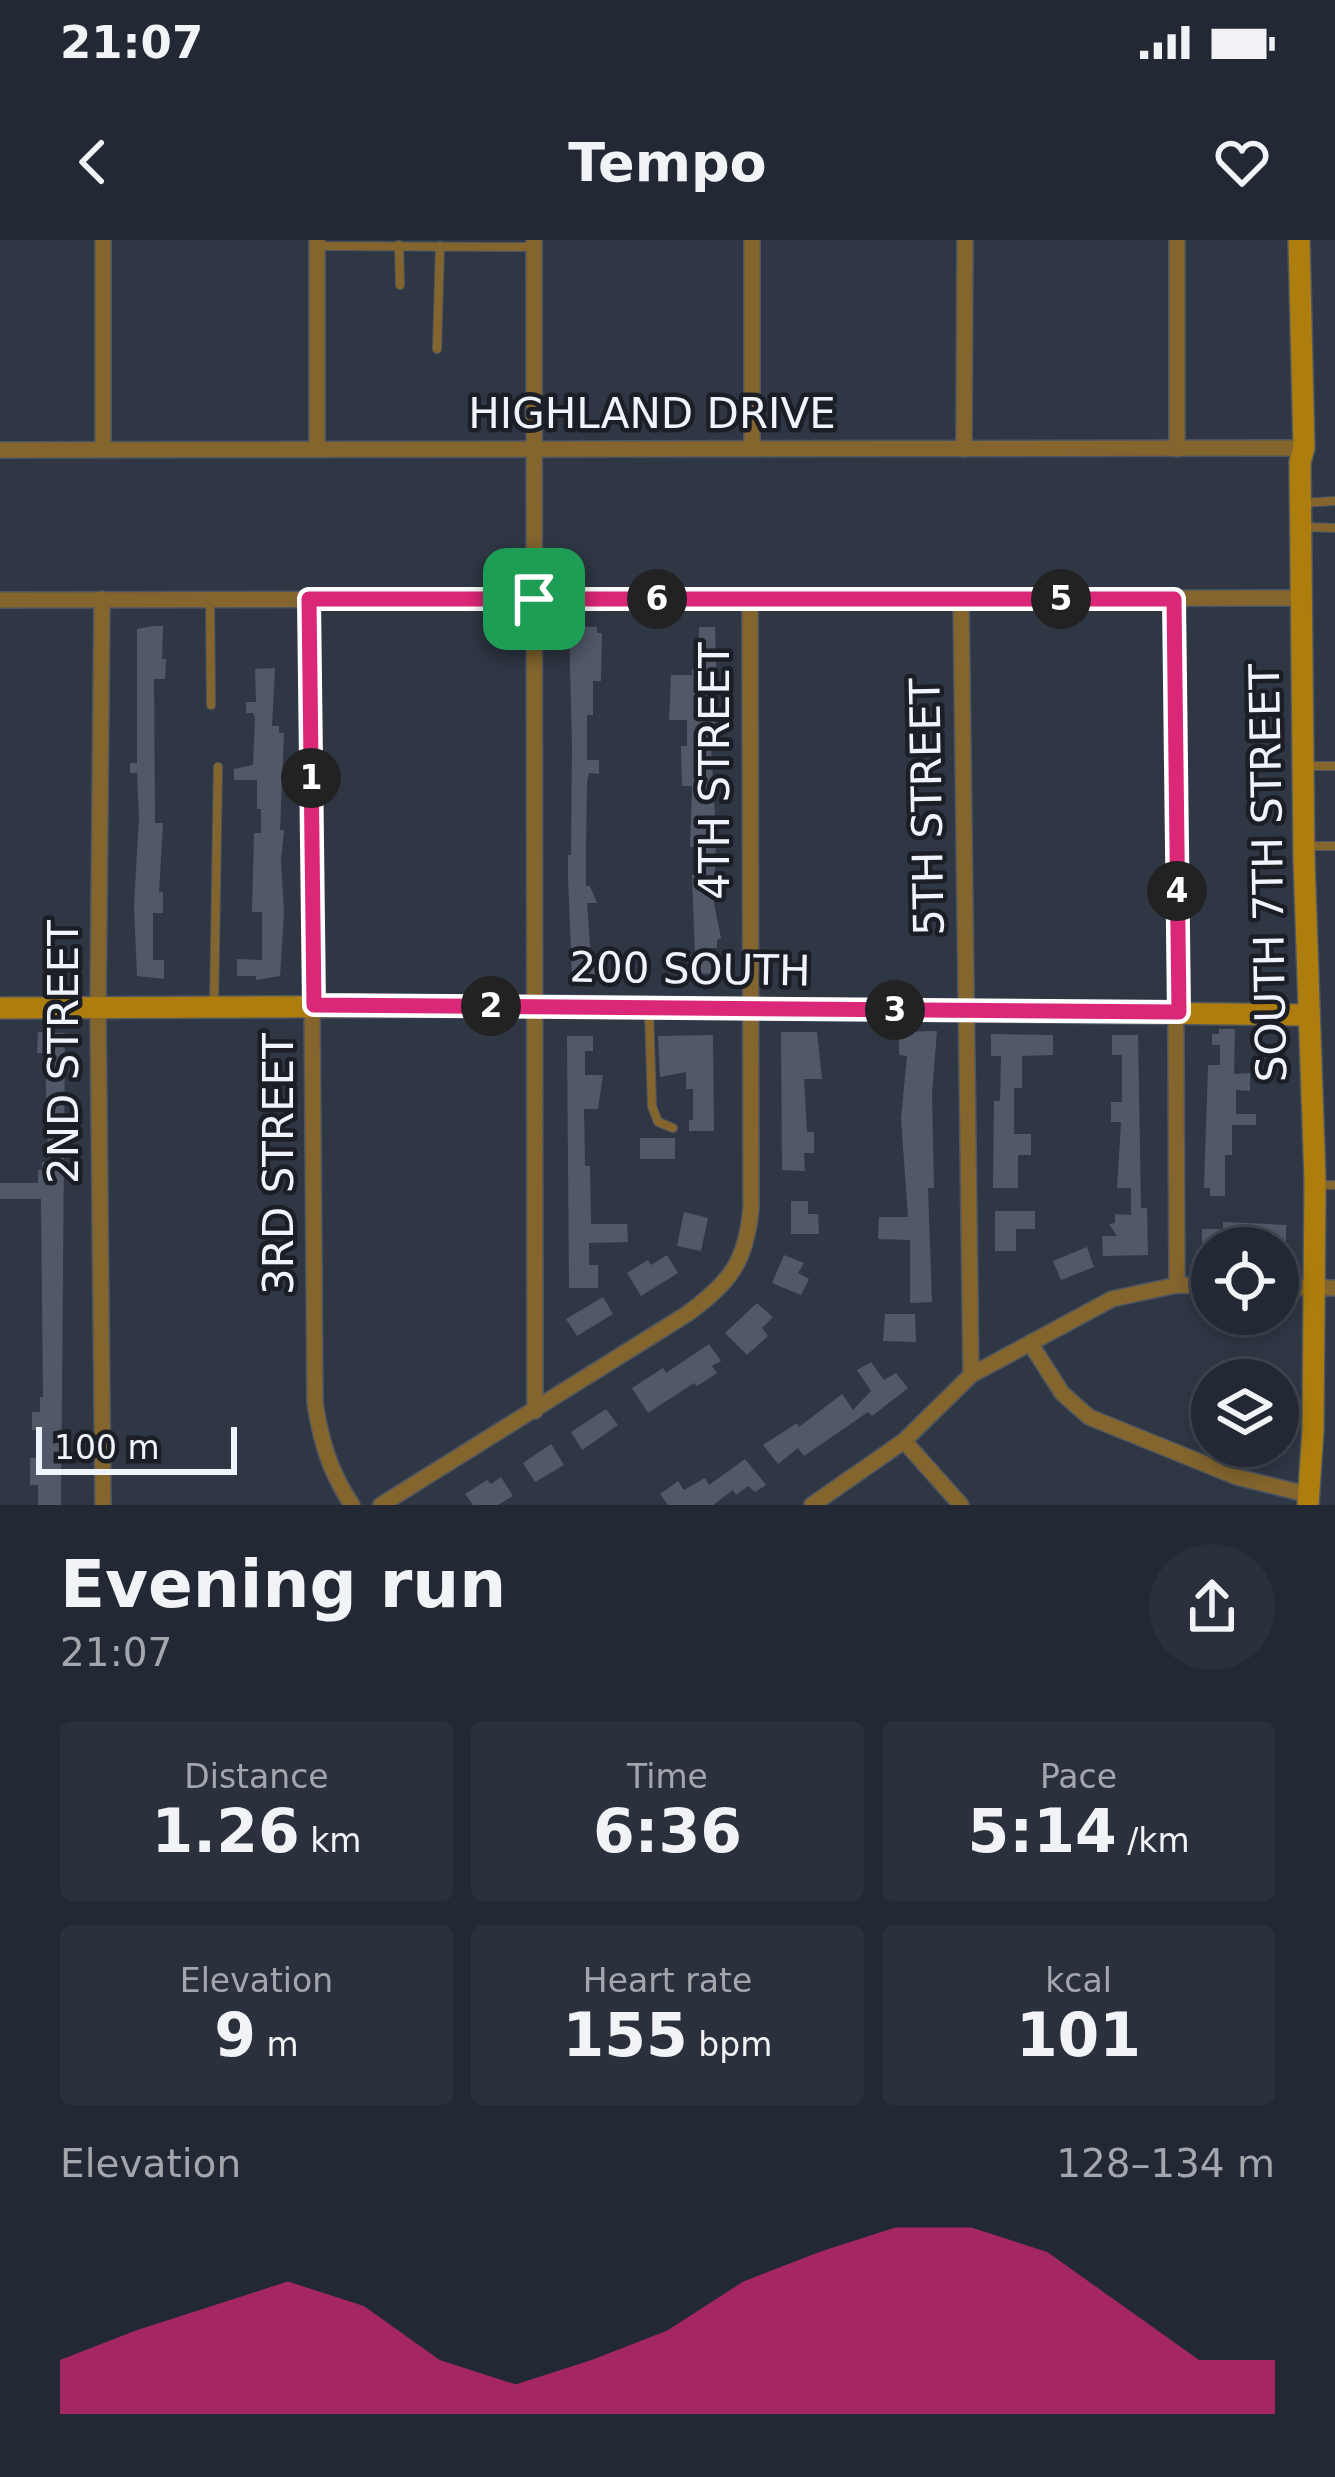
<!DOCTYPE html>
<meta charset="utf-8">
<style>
:root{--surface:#232934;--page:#2b313c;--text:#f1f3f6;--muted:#a3a6ac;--line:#40454f;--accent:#db2777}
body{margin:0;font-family:"DejaVu Sans",sans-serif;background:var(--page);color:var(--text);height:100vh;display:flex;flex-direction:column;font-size:45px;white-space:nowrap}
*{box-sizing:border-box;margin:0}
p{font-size:39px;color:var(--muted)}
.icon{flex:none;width:66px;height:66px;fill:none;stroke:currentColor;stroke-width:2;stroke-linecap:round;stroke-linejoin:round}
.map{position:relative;height:1265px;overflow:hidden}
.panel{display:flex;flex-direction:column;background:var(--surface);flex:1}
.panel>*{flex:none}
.buttons{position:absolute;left:1191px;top:987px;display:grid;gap:24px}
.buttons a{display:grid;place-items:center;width:108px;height:108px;border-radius:50%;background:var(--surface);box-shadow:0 6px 18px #0003,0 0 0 3px var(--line);font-size:60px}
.scale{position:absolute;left:36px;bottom:30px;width:201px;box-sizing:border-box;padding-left:12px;border:6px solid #eef3fc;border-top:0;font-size:33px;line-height:42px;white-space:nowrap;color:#eef3fc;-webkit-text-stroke:9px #1b1e25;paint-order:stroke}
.pin{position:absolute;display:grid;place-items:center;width:102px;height:102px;color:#fff;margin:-51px;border-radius:24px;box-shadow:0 6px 18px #0006}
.km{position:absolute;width:60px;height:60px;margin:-30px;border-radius:50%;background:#222;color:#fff;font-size:33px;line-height:60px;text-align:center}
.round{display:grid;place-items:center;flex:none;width:126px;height:126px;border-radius:63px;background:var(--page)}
.overview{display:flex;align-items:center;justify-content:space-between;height:204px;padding:0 60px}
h1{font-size:66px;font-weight:800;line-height:90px}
.metrics{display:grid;grid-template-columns:repeat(3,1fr);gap:18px;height:204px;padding:12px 60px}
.metrics div{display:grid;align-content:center;border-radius:12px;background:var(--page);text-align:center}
.metrics b{font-size:60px;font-weight:800}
.metrics small{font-size:33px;font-weight:400}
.metrics p{font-size:33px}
.chart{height:336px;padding:24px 60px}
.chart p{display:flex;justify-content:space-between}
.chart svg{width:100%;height:216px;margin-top:12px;fill:var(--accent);opacity:.7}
.status{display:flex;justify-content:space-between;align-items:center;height:84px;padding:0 60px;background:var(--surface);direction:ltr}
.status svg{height:33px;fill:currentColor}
header{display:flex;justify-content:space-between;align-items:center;height:156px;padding:0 60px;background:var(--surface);font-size:54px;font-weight:800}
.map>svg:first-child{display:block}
.building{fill:#515969}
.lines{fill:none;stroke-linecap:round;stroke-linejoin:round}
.lane-casing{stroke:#4e5562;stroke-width:10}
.street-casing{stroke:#4e5562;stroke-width:18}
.secondary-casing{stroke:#4e5562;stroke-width:24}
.lane{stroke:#83652d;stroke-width:8}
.street{stroke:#83652d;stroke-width:15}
.secondary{stroke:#ad7e0e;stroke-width:21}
.route-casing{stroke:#fff;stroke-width:24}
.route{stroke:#db2777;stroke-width:15}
.labels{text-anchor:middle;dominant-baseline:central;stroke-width:9;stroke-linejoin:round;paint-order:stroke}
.street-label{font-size:42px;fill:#eef3fc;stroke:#1b1e25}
</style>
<div class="status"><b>21:07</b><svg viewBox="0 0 49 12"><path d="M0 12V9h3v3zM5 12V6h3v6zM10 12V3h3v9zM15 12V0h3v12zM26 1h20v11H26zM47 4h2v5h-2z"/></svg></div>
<header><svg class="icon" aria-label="back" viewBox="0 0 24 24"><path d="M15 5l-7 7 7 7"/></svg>Tempo<svg class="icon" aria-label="heart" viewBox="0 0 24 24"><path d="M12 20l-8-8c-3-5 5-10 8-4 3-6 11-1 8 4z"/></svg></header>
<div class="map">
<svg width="1335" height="1265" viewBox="0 0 1335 1265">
<rect width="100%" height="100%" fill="#2f3745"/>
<g class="building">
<path d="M 153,386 L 163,386 L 162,419 L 166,419 L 165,439 L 154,439 L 155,583 L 163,583 L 159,652 L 163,652 L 163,673 L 153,673 L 153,720 L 164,720 L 164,739 L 137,736 L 134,666 L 139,577 L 137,533 L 130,533 L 130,523 L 137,523 L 137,389 Z"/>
<path d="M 569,386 L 597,387 L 597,393 L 602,393 L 601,441 L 593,441 L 593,475 L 587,475 L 587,520 L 599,520 L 599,534 L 589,533 L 587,542 L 586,605 L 586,646 L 590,646 L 597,663 L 587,663 L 591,719 L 602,719 L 603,732 L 597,736 L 572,735 L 568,637 L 568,615 L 571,615 L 572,506 Z"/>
<path d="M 699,387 L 715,387 L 716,420 L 715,500 L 711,506 L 716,594 L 714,663 L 721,698 L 717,700 L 717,708 L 711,708 L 711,734 L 690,733 L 690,715 L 695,715 L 692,635 L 698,635 L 698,607 L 690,607 L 692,546 L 682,546 L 681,506 L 687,506 L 687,480 L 669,480 L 671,435 L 692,435 L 692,429 L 698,429 Z"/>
<path d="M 275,428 L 272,486 L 279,486 L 279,493 L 284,493 L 280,590 L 284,590 L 281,621 L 284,672 L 280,736 L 256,740 L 256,736 L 237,736 L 237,719 L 262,720 L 262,672 L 252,672 L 254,593 L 261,593 L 261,569 L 257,569 L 257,540 L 234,540 L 234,529 L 253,525 L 255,478 L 253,473 L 246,473 L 246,462 L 256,462 L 255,429 Z"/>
<path d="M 1219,789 L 1235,789 L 1234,834 L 1250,833 L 1250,851 L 1236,850 L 1236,874 L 1256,874 L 1256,885 L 1232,885 L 1232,915 L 1225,915 L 1225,956 L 1210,956 L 1210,948 L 1204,948 L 1208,825 L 1220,825 L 1220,805 L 1212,805 L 1212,794 L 1219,794 Z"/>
<path d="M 937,791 L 932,853 L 934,948 L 928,948 L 932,1062 L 910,1063 L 910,1000 L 878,999 L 879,977 L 908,977 L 901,879 L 907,816 L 899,815 L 899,792 Z"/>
<path d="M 38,792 L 65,793 L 61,1265 L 38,1265 L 38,1245 L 30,1245 L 30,1218 L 41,1218 L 41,1190 L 32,1190 L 32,1172 L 40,1172 L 40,1157 L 43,1157 L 41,959 L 0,959 L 0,943 L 38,943 L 38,930 L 42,930 L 42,922 L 48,922 L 45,813 L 37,813 Z"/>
<path d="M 781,792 L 817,792 L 822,839 L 804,839 L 807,892 L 814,892 L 814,913 L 804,913 L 805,931 L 782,930 Z"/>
<path d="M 991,794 L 1053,795 L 1053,815 L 1022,816 L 1022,848 L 1014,848 L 1014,894 L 1031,894 L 1031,915 L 1018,915 L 1018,948 L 993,948 L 994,861 L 1000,861 L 1001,816 L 991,816 Z"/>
<path d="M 713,795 L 714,891 L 689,891 L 689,880 L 693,880 L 693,849 L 686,849 L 686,832 L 660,837 L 658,796 Z"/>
<path d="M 1112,795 L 1138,795 L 1141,968 L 1147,968 L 1148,1015 L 1103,1016 L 1102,996 L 1117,996 L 1109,984 L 1115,983 L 1115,974 L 1131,975 L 1131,948 L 1117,948 L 1121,882 L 1111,882 L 1111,862 L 1122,862 L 1122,815 L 1112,815 Z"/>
<path d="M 567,796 L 593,796 L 593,811 L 585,811 L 585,835 L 603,835 L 598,869 L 584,869 L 585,926 L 590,926 L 591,984 L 627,984 L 628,1002 L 589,1003 L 589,1025 L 598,1025 L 598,1048 L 569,1048 Z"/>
<rect x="640" y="898" width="35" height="21"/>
<path d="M 791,961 L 808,961 L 808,974 L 818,974 L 819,994 L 791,994 Z"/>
<path d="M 995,971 L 1035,971 L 1035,989 L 1016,989 L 1016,1011 L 995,1011 Z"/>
<path d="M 684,972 L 708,978 L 701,1011 L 677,1006 Z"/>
<path d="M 1223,982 L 1286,985 L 1286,1008 L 1202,1007 L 1202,989 L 1223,989 Z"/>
<path d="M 1087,1007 L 1094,1027 L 1061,1040 L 1053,1021 Z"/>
<path d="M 667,1015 L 678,1033 L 641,1056 L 627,1033 L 648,1020 L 651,1025 Z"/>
<path d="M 784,1015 L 804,1023 L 798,1033 L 809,1039 L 801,1055 L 772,1043 Z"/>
<path d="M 603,1057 L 613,1074 L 577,1096 L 566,1079 Z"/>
<path d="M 757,1063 L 773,1077 L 762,1088 L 768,1096 L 747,1115 L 725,1093 Z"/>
<path d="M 885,1074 L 915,1074 L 916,1102 L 883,1101 Z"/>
<path d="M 709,1104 L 721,1121 L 712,1126 L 717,1133 L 697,1146 L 694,1143 L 648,1173 L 632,1148 L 663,1128 L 666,1133 Z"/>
<path d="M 871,1122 L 884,1140 L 896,1133 L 908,1148 L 872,1176 L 868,1172 L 804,1216 L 798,1208 L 778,1224 L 763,1205 L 797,1183 L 799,1187 L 842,1154 L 853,1170 L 871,1151 L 857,1130 Z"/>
<path d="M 606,1169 L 618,1185 L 582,1210 L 571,1192 Z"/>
<path d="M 551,1204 L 564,1225 L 535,1242 L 523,1223 Z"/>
<path d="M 745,1219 L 766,1245 L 755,1252 L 748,1246 L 736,1255 L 733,1250 L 713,1265 L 668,1265 L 660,1254 L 678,1241 L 684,1250 L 705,1238 L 709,1245 Z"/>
<path d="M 501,1237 L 513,1256 L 498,1265 L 473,1265 L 465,1254 L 487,1240 L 491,1244 Z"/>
</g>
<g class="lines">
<g class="lane-casing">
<g id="lane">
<path d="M 399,5 L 400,45"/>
<path d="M 318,6 L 531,7"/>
<path d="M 437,109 L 440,6"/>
<path d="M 1301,263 L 1335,261"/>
<path d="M 1307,287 L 1335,288"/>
<path d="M 210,360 L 211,465"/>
<path d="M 1306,526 L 1335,526"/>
<path d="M 1305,606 L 1335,606"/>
<path d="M 214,766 L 218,527"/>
<path d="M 649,770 L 652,866 L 658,882 L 673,888"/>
<path d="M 1317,945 L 1335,945"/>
</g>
</g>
<g class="street-casing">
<g id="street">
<path d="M 103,0 L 103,209"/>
<path d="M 317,0 L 317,209"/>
<path d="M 534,0 L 535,1171"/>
<path d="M 752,0 L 752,209"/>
<path d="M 1177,0 L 1177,209"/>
<path d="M 964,209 L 965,0"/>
<path d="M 0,210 L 1304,208"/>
<path d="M 961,358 L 971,1135"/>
<path d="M 102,359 L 98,770 L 103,1265"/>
<path d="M 309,359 L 315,1163 C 321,1202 330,1232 352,1265"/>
<path d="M 1174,359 L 1177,1045"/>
<path d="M 0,360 L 1302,358"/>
<path d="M 1278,1047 L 1335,1048"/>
<path d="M 1030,1103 L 1062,1153 L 1089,1177 L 1237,1237 L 1310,1255"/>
<path d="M 904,1201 L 961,1265"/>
<path d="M 381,1265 L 687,1074 C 730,1042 746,1023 751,968 L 750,358"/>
<path d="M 812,1265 L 904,1201 L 971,1135 L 1112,1059 L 1177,1045 L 1212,1046"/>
</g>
</g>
<g class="secondary-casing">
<g id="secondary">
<path d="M 1299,0 L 1304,208 L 1300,222 L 1304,620 L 1315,940 L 1313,1190 L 1308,1265"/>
<path d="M 0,768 L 535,766 L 1308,775"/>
</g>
</g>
<use href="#lane" class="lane"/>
<use href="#street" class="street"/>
<use href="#secondary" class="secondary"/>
</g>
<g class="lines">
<g class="route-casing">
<path id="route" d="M 309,359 L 1174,359 L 1179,772 L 314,765 Z"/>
</g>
<use href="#route" class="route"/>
</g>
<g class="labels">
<g class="street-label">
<text x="652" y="173">HIGHLAND DRIVE</text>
<text transform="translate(714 531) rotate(-90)">4TH STREET</text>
<text transform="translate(927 567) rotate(-91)">5TH STREET</text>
<text transform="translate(1268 633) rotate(-91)">SOUTH 7TH STREET</text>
<text transform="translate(690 729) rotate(1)">200 SOUTH</text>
<text transform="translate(63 812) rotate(-90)">2ND STREET</text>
<text transform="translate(278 924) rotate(-90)">3RD STREET</text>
</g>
</g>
</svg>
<div class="buttons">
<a><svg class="icon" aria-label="locate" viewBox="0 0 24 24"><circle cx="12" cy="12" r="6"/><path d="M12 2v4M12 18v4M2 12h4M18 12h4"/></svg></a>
<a><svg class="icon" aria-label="layers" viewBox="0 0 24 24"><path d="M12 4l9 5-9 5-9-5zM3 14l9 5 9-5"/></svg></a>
</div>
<div class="scale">100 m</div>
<div class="pin" style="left:534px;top:359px;background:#1e9e55"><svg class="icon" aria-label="arrive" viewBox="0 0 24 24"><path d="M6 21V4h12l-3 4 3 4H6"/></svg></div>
<b class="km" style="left:311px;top:538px">1</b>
<b class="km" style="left:491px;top:766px">2</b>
<b class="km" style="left:895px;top:770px">3</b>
<b class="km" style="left:1177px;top:651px">4</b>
<b class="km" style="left:1061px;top:359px">5</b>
<b class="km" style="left:657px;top:359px">6</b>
</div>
<section class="panel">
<div class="overview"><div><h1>Evening run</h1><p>21:07</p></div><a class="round"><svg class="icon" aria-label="share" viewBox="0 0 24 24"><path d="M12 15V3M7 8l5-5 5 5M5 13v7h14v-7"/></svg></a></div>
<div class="metrics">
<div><p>Distance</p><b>1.26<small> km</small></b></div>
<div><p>Time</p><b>6:36</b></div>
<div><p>Pace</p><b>5:14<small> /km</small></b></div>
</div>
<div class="metrics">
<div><p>Elevation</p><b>9<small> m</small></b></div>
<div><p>Heart rate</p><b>155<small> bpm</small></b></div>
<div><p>kcal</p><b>101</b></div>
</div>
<div class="chart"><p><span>Elevation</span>128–134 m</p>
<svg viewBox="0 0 160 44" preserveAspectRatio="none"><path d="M0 44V33L10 27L20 22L30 17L40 22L50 33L60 38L70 33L80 27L90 17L100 11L110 6L120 6L130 11L140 22L150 33L160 33V44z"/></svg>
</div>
</section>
